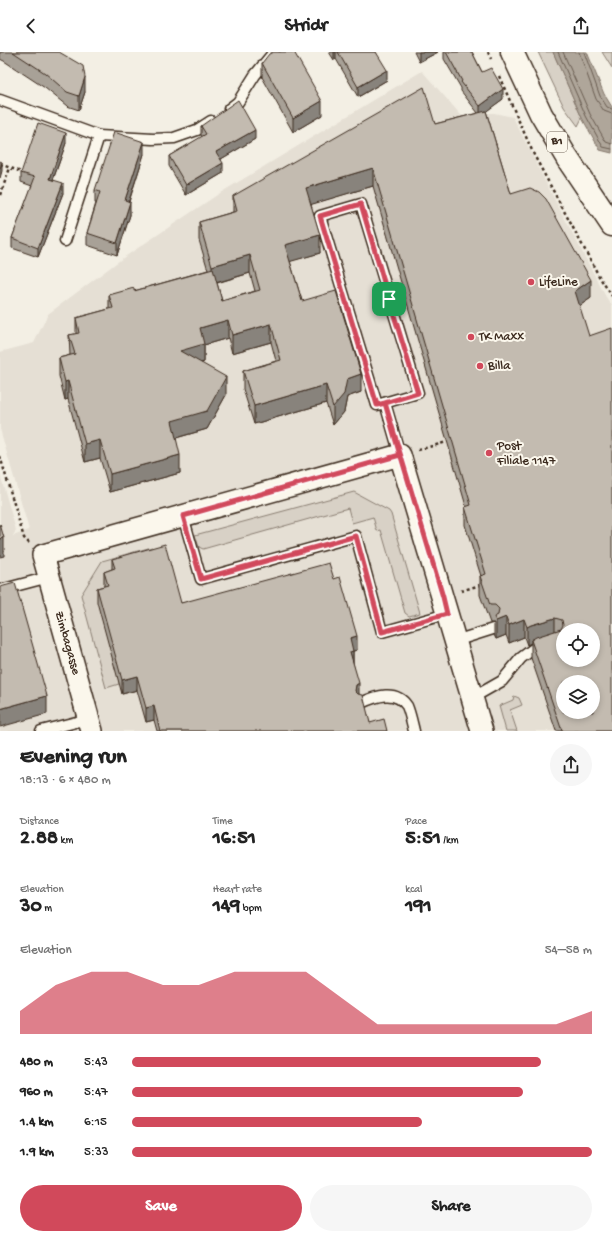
<!DOCTYPE html>
<meta charset="utf-8">
<style>
:root{--surface:#fff;--page:#f6f6f6;--text:#222;--muted:#767676;--accent:#d1495b}
body{margin:0;font-family:"Gochi Hand",sans-serif;background:var(--page);color:var(--text);height:100vh;display:flex;flex-direction:column;font-size:15px;white-space:nowrap}
*{box-sizing:border-box;margin:0}
p{font-size:13px;color:var(--muted)}
.icon{flex:none;width:22px;height:22px;fill:none;stroke:currentColor;stroke-width:2;stroke-linecap:round;stroke-linejoin:round}
.map{position:relative;height:679px;overflow:hidden}
.sheet{display:flex;flex-direction:column;background:var(--surface);flex:1}
.sheet>*{flex:none}
.buttons{position:absolute;left:556px;top:571px;display:grid;gap:8px}
.buttons a{display:grid;place-items:center;width:44px;height:44px;border-radius:50%;background:var(--surface);box-shadow:0 2px 6px #0003;font-size:20px}
.pin{position:absolute;display:grid;place-items:center;width:34px;height:34px;color:#fff;margin:-17px;border-radius:8px;box-shadow:0 2px 6px #0006}
.round{display:grid;place-items:center;flex:none;width:42px;height:42px;border-radius:21px;background:var(--page)}
.head{display:flex;align-items:center;justify-content:space-between;height:68px;padding:0 20px}
h1{font-size:22px;font-weight:800;line-height:30px}
.figures{display:grid;grid-template-columns:repeat(3,1fr);gap:6px;height:68px;padding:4px 20px}
.figures div{display:grid;align-content:center}
.figures b{font-size:20px;font-weight:800}
.figures small{font-size:11px;font-weight:400}
.figures p{font-size:11px}
.chart{height:112px;padding:8px 20px}
.chart p{display:flex;justify-content:space-between}
.chart svg{width:100%;height:72px;margin-top:4px;fill:var(--accent);opacity:.7}
.primary-button{display:flex;gap:8px;margin-top:auto;padding:8px 20px}
.primary-button a{flex:1;height:46px;border-radius:24px;background:var(--accent);color:#fff;font-size:16px;font-weight:800;line-height:46px;text-align:center}
.primary-button a+a{background:var(--page);color:var(--text)}
ul{padding:0 20px;list-style:none;font-size:13px}
li{display:grid;grid-template-columns:64px 48px 1fr;align-items:center;height:30px}
li i{height:10px;border-radius:5px;background:var(--accent)}
header{display:flex;justify-content:space-between;align-items:center;height:52px;padding:0 20px;background:var(--surface);font-size:18px;font-weight:800}
.map>svg:first-child{display:block}
.built{fill:#e5dfd4;fill-rule:evenodd}
.green{fill:#d8d1c6;stroke:#8a7e72}
.water{fill:#afa69a;stroke:#817468}
.lines{fill:none;stroke-linecap:round;stroke-linejoin:round}
.shore{stroke:#695c50;stroke-width:1}
.lane-casing{stroke:#3b2a1e;stroke-width:13}
.street-casing{stroke:#3b2a1e;stroke-width:24}
.primary-casing{stroke:#3b2a1e;stroke-width:25}
.path{stroke:#3b2a1e;stroke-width:2.5;stroke-dasharray:3 3;stroke-linecap:butt}
.lane{stroke:#fbf7ec;stroke-width:10}
.street{stroke:#fbf7ec;stroke-width:21}
.primary{stroke:#fbf7ec;stroke-width:22}
.wall{fill:#a8a197;stroke:#3b2a1e;fill-rule:evenodd}
.shaded-wall{fill:#88837b;stroke:#3b2a1e}
.building{fill:#c3bbb0;stroke:#3b2a1e;fill-rule:evenodd}
.route-casing{stroke:#fff;stroke-width:8}
.route{stroke:#d1495b;stroke-width:5}
.poi-dot{fill:#d1495b;stroke:#fbf7ec;stroke-width:1.5}
.labels{text-anchor:middle;dominant-baseline:central;stroke-width:4;stroke-linejoin:round;paint-order:stroke}
.shield{fill:#fbf7ec;stroke:#75685c;stroke-width:1}
.shield-label{font-size:12px;font-weight:bold;fill:#3b2a1e}
.poi-label{font-size:13px;fill:#3b2a1e;stroke:#fbf7ec;text-anchor:start}
.street-label{font-size:13px;fill:#3b2a1e;stroke:#fbf7ec}
</style>
<header><svg class="icon" aria-label="back" viewBox="0 0 24 24"><path d="M15 5l-7 7 7 7"/></svg>Stridr<svg class="icon" aria-label="share" viewBox="0 0 24 24"><path d="M12 15V3M7 8l5-5 5 5M5 13v7h14v-7"/></svg></header>
<div class="map">
<svg width="612" height="679" viewBox="0 0 612 679">
<rect width="100%" height="100%" fill="#f3efe4"/>
<filter id="ink" filterUnits="userSpaceOnUse"><feTurbulence type="fractalNoise" baseFrequency=".025" numOctaves="2"/><feDisplacementMap in="SourceGraphic" scale="8" xChannelSelector="R" yChannelSelector="G"/><feConvolveMatrix kernelMatrix="1 2 1 2 8 2 1 2 1" color-interpolation-filters="sRGB"/></filter>
<g filter="url(#ink)">
<path class="built" d="M 422,19 L 468,71 L 484,61 L 494,61 L 513,65 L 545,129 L 606,245 L 612,253 L 612,679 L 0,679 L 0,422 L 16,478 L 13,484 L 29,478 L 0,377 L 0,300 L 34,291 L 48,262 L 123,206 L 220,141 ZM 563,578 L 593,578 L 593,608 L 563,608 ZM 563,630 L 593,630 L 593,660 L 563,660 Z"/>
<g class="green">
<path d="M 538,0 L 553,0 L 582,66 L 578,74 L 564,55 Z"/>
<path d="M 602,0 L 612,0 L 612,16 Z"/>
<path d="M 354,440 L 389,459 L 391,462 L 420,561 L 409,564 L 405,561 L 381,478 L 377,479 L 373,465 L 352,471 L 348,456 L 203,497 L 199,495 L 195,483 Z"/>
<path d="M 152,495 L 156,509 L 108,547 L 119,632 L 106,636 L 81,543 L 102,509 Z"/>
<path d="M 514,644 L 519,646 L 522,653 L 510,658 L 517,679 L 506,679 L 499,654 L 513,648 Z"/>
</g>
<path class="water" d="M 553,0 L 587,0 L 604,42 L 612,55 L 612,101 L 600,98 L 582,66 Z"/>
<g class="lines">
<g class="shore">
<path d="M 558,0 L 586,64 L 603,95 L 612,97"/>
<path d="M 563,0 L 590,62 L 606,90 L 612,92"/>
<path d="M 579,0 L 596,47 L 604,59 L 612,62"/>
<path d="M 584,0 L 600,44 L 607,55 L 612,57"/>
</g>
<g class="lane-casing">
<g id="lane">
<path d="M 0,48 L 99,84 L 65,189"/>
<path d="M 229,57 L 238,50 L 255,23 L 274,0"/>
<path d="M 99,84 L 153,87 L 174,86 L 197,78 L 211,69"/>
<path d="M 361,152 L 418,341 L 377,353 L 320,164 Z"/>
<path d="M 385,351 L 400,403"/>
<path d="M 183,464 L 201,527 L 356,484 L 382,580 L 447,562"/>
<path d="M 0,538 L 49,525"/>
<path d="M 455,589 L 493,577"/>
<path d="M 472,646 L 502,629 L 521,606 L 533,597 L 543,594"/>
<path d="M 361,651 C 376,644 396,637 407,654 C 410,661 412,671 414,679"/>
<path d="M 41,679 L 88,667"/>
</g>
</g>
<g class="street-casing">
<path id="street" d="M 92,679 L 43,503 L 400,403 L 482,679"/>
</g>
<g class="primary-casing">
<path id="primary" d="M 512,0 L 541,62 L 567,106 L 612,173"/>
</g>
<g class="path">
<path d="M 488,0 L 491,7"/>
<path d="M 499,24 L 534,103 L 600,226 L 612,244"/>
<path d="M 0,112 L 24,121"/>
<path d="M 0,143 L 10,116"/>
<path d="M 418,398 L 447,390"/>
<path d="M 0,404 L 24,486 L 29,491"/>
<path d="M 461,539 L 483,532"/>
</g>
<use href="#lane" class="lane"/>
<use href="#street" class="street"/>
<use href="#primary" class="primary"/>
</g>
<g class="wall">
<path d="M 0,0 L 59,0 L 85,40 L 79,58 L 67,54 L 45,36 L 4,9 L 0,7 Z"/>
<path d="M 329,0 L 376,0 L 387,28 L 358,45 L 336,7 L 334,8 Z"/>
<path d="M 414,0 L 438,0 L 419,10 Z"/>
<path d="M 444,0 L 472,0 L 482,20 L 503,47 L 486,59 L 511,142 L 591,246 L 579,254 L 612,679 L 556,679 L 531,606 L 531,591 L 527,593 L 524,585 L 509,591 L 506,583 L 496,587 L 494,583 L 494,571 L 490,571 L 480,543 L 480,524 L 481,524 L 465,473 L 465,455 L 466,454 L 373,134 L 311,152 L 320,201 L 290,209 L 302,249 L 361,340 L 347,345 L 344,360 L 333,373 L 326,351 L 254,372 L 243,337 L 243,319 L 276,309 L 271,290 L 232,301 L 228,286 L 204,293 L 204,310 L 201,311 L 226,343 L 207,377 L 176,386 L 180,421 L 110,440 L 100,406 L 85,410 L 68,347 L 65,348 L 59,324 L 59,306 L 70,303 L 69,283 L 76,282 L 76,266 L 109,257 L 109,243 L 134,239 L 208,218 L 199,188 L 199,170 L 233,160 L 233,144 L 435,72 L 478,61 L 461,39 L 461,36 L 444,7 ZM 250,221 L 255,239 L 222,249 L 217,231 Z"/>
<path d="M 262,11 L 322,63 L 293,80 L 262,25 Z"/>
<path d="M 201,74 L 255,87 L 221,107 L 223,121 L 186,143 L 169,114 L 169,104 L 202,85 L 201,83 Z"/>
<path d="M 66,91 L 53,128 L 63,141 L 38,205 L 12,196 L 12,186 L 32,134 L 21,130 L 21,121 Z"/>
<path d="M 144,102 L 129,150 L 130,163 L 117,203 L 87,193 L 87,181 L 96,151 L 95,151 L 95,138 Z"/>
<path d="M 112,507 L 181,551 L 334,527 L 357,598 L 353,599 L 353,610 L 359,643 L 370,671 L 387,679 L 157,679 L 154,668 L 146,670 L 137,638 L 122,642 L 97,550 L 97,536 L 104,534 L 104,520 L 112,517 Z"/>
</g>
<g class="shaded-wall">
<path d="M 334,0 L 336,0 L 336,7 L 334,8 Z"/>
<path d="M 419,0 L 438,0 L 419,10 Z"/>
<path d="M 387,18 L 387,28 L 358,45 L 358,35 Z"/>
<path d="M 85,25 L 85,40 L 79,58 L 79,44 Z"/>
<path d="M 503,37 L 503,47 L 480,64 L 480,54 Z"/>
<path d="M 322,49 L 322,63 L 293,80 L 293,66 Z"/>
<path d="M 255,78 L 255,87 L 216,110 L 216,100 Z"/>
<path d="M 66,81 L 66,91 L 50,136 L 50,127 Z"/>
<path d="M 144,90 L 144,102 L 125,161 L 125,148 Z"/>
<path d="M 2,110 L 2,119 L 0,126 L 0,117 Z"/>
<path d="M 223,111 L 223,121 L 186,143 L 186,133 Z"/>
<path d="M 373,116 L 373,134 L 306,154 L 306,136 Z"/>
<path d="M 63,131 L 63,141 L 38,205 L 38,196 Z"/>
<path d="M 130,150 L 130,163 L 117,203 L 117,191 Z"/>
<path d="M 320,183 L 320,201 L 285,211 L 285,193 Z"/>
<path d="M 250,203 L 250,221 L 212,232 L 212,214 Z"/>
<path d="M 591,228 L 591,246 L 575,257 L 575,239 Z"/>
<path d="M 228,268 L 228,286 L 204,293 L 204,310 L 180,317 L 180,299 L 200,276 Z"/>
<path d="M 271,272 L 271,290 L 232,301 L 232,283 Z"/>
<path d="M 361,322 L 361,340 L 347,345 L 344,360 L 333,373 L 333,355 L 347,327 Z"/>
<path d="M 226,325 L 226,343 L 207,377 L 172,387 L 172,369 Z"/>
<path d="M 68,329 L 68,347 L 65,348 L 65,330 Z"/>
<path d="M 326,333 L 326,351 L 254,372 L 254,354 Z"/>
<path d="M 100,388 L 100,406 L 85,410 L 85,392 Z"/>
<path d="M 180,403 L 180,421 L 110,440 L 110,422 Z"/>
<path d="M 4,486 L 4,504 L 0,505 L 0,487 Z"/>
<path d="M 506,565 L 506,583 L 496,587 L 496,569 Z"/>
<path d="M 555,566 L 555,584 L 531,588 L 531,591 L 527,593 L 527,575 L 531,573 Z"/>
<path d="M 524,567 L 524,585 L 509,591 L 509,573 Z"/>
<path d="M 357,584 L 357,598 L 350,600 L 350,586 Z"/>
<path d="M 353,599 L 353,613 L 350,600 Z"/>
<path d="M 137,624 L 137,638 L 122,642 L 122,628 Z"/>
<path d="M 359,631 L 359,645 L 355,639 L 356,633 Z"/>
<path d="M 47,644 L 47,662 L 0,675 L 0,657 Z"/>
<path d="M 154,654 L 154,668 L 146,670 L 146,656 Z"/>
</g>
<g class="building">
<path d="M 13,0 L 59,0 L 83,14 L 85,25 L 79,44 L 67,40 L 45,21 Z"/>
<path d="M 273,0 L 294,0 L 322,49 L 293,66 L 262,11 L 269,2 Z"/>
<path d="M 338,0 L 376,0 L 387,18 L 358,35 Z"/>
<path d="M 446,0 L 472,0 L 482,20 L 491,16 L 503,37 L 480,54 L 461,30 L 462,29 Z"/>
<path d="M 424,35 L 435,72 L 486,59 L 511,142 L 530,136 L 539,140 L 546,147 L 591,228 L 575,239 L 589,284 L 612,276 L 612,679 L 562,679 L 531,588 L 536,585 L 561,577 L 563,573 L 562,568 L 555,566 L 531,573 L 527,575 L 524,567 L 509,573 L 506,565 L 496,569 L 494,565 L 498,563 L 499,557 L 495,553 L 490,553 L 480,524 L 486,522 L 465,455 L 471,453 L 373,116 L 306,136 L 320,183 L 285,193 L 302,249 L 336,239 L 361,322 L 347,327 L 344,342 L 333,355 L 326,333 L 254,354 L 243,319 L 281,308 L 271,272 L 232,283 L 228,268 L 200,276 L 204,292 L 180,299 L 226,325 L 207,359 L 172,369 L 180,403 L 110,422 L 100,388 L 85,392 L 68,329 L 65,330 L 59,306 L 75,302 L 69,283 L 79,281 L 76,266 L 113,256 L 109,243 L 134,236 L 134,239 L 213,217 L 222,249 L 260,238 L 250,203 L 212,214 L 199,170 L 237,159 L 233,144 ZM 563,578 L 593,578 L 593,608 L 563,608 ZM 563,630 L 593,630 L 593,660 L 563,660 Z"/>
<path d="M 238,48 L 255,78 L 216,100 L 223,111 L 186,133 L 169,104 L 206,82 L 201,74 Z"/>
<path d="M 38,71 L 66,81 L 50,127 L 63,131 L 38,196 L 12,186 L 35,125 L 21,121 Z"/>
<path d="M 114,80 L 144,90 L 125,148 L 130,150 L 117,191 L 87,181 L 100,140 L 95,138 Z"/>
<path d="M 0,109 L 2,110 L 0,117 Z"/>
<path d="M 0,472 L 4,486 L 0,487 Z"/>
<path d="M 165,492 L 181,551 L 329,511 L 334,527 L 340,525 L 357,584 L 350,586 L 353,599 L 350,600 L 359,631 L 356,633 L 355,639 L 358,642 L 363,643 L 370,671 L 384,667 L 387,679 L 160,679 L 154,654 L 146,656 L 137,624 L 122,628 L 97,536 L 108,533 L 104,520 L 115,516 L 112,507 Z"/>
<path d="M 15,531 L 47,644 L 0,657 L 0,535 Z"/>
</g>
</g>
<g class="lines" filter="url(#ink)">
<g class="route-casing">
<path id="route" d="M 389,247 L 418,341 L 385,351 L 400,403 L 183,464 L 201,527 L 356,484 L 382,580 L 447,562 L 443,545 L 385,351 L 377,353 L 320,164 L 361,152 L 389,247"/>
</g>
<use href="#route" class="route"/>
</g>
<g class="poi-dot">
<circle cx="531" cy="230" r="4"/>
<circle cx="471" cy="285" r="4"/>
<circle cx="480" cy="314" r="4"/>
<circle cx="489" cy="401" r="4"/>
</g>
<g class="labels">
<rect class="shield" x="547" y="80" width="20" height="20" rx="3"/>
<g class="shield-label">
<text x="557" y="90">B1</text>
</g>
<g class="poi-label">
<text x="539" y="230">LifeLine</text>
<text x="479" y="285">TK Maxx</text>
<text x="488" y="314">Billa</text>
<text x="497" y="394">Post<tspan x="497" dy="15">Filiale 1147</tspan></text>
</g>
<g class="street-label">
<text transform="translate(67 591) rotate(74)">Zimbagasse</text>
</g>
</g>
</svg>
<div class="buttons">
<a><svg class="icon" aria-label="locate" viewBox="0 0 24 24"><circle cx="12" cy="12" r="6"/><path d="M12 2v4M12 18v4M2 12h4M18 12h4"/></svg></a>
<a><svg class="icon" aria-label="layers" viewBox="0 0 24 24"><path d="M12 4l9 5-9 5-9-5zM3 14l9 5 9-5"/></svg></a>
</div>
<div class="pin" style="left:389px;top:247px;background:#1e9e55"><svg class="icon" aria-label="arrive" viewBox="0 0 24 24"><path d="M6 21V4h12l-3 4 3 4H6"/></svg></div>
</div>
<section class="sheet">
<div class="head"><div><h1>Evening run</h1><p>18:13 · 6 × 480 m</p></div><a class="round"><svg class="icon" aria-label="share" viewBox="0 0 24 24"><path d="M12 15V3M7 8l5-5 5 5M5 13v7h14v-7"/></svg></a></div>
<div class="figures">
<div><p>Distance</p><b>2.88<small> km</small></b></div>
<div><p>Time</p><b>16:51</b></div>
<div><p>Pace</p><b>5:51<small> /km</small></b></div>
</div>
<div class="figures">
<div><p>Elevation</p><b>30<small> m</small></b></div>
<div><p>Heart rate</p><b>149<small> bpm</small></b></div>
<div><p>kcal</p><b>191</b></div>
</div>
<div class="chart"><p><span>Elevation</span>54–58 m</p>
<svg viewBox="0 0 160 44" preserveAspectRatio="none"><path d="M0 44V30L10 14L20 6L30 6L40 14L50 14L60 6L70 6L80 6L90 22L100 38L110 38L120 38L130 38L140 38L150 38L160 30V44z"/></svg>
</div>
<ul>
<li><b>480 m</b>5:43<i style="width:89%"></i></li>
<li><b>960 m</b>5:47<i style="width:85%"></i></li>
<li><b>1.4 km</b>6:15<i style="width:63%"></i></li>
<li><b>1.9 km</b>5:33<i style="width:100%"></i></li>
</ul>
<div class="primary-button"><a>Save</a><a>Share</a></div>
</section>
